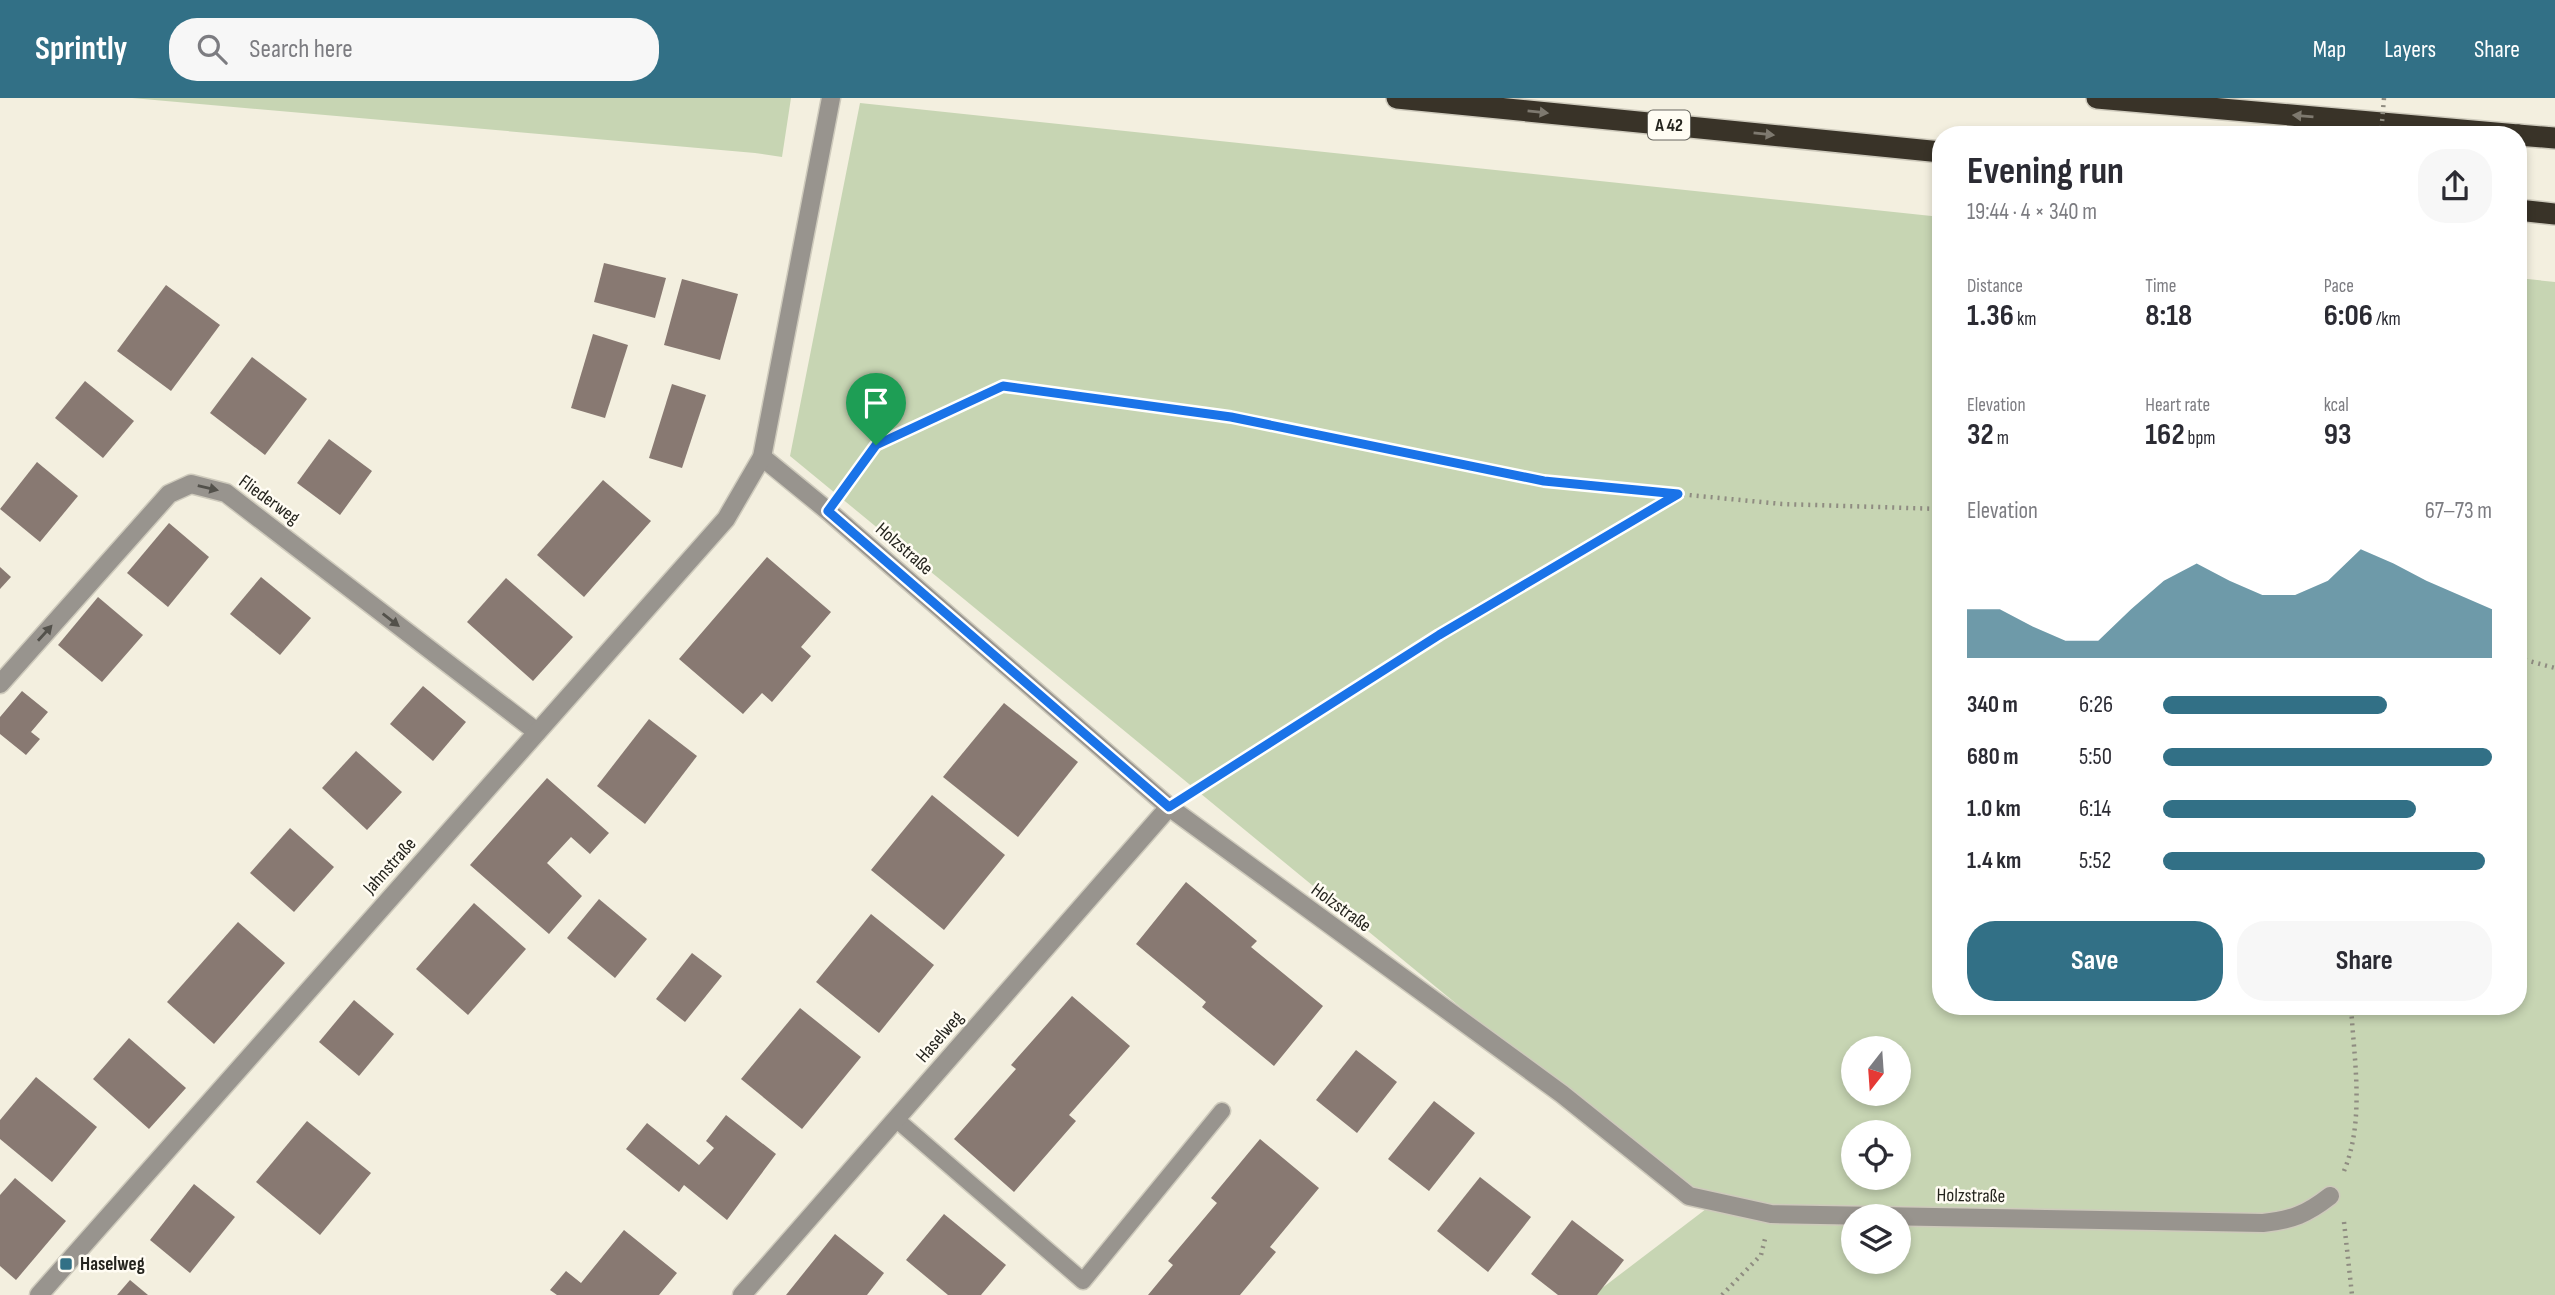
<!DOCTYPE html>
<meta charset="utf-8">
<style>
:root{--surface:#fff;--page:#f7f7f7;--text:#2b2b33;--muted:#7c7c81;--accent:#327086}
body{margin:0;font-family:"Sofia Sans Condensed",sans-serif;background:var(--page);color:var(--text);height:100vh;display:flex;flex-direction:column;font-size:26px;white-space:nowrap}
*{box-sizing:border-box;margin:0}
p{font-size:23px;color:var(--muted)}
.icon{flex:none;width:38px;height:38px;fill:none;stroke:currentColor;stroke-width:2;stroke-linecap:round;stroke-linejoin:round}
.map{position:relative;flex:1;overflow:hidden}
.panel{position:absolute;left:1932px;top:28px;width:595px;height:889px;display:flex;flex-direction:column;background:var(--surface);border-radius:28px;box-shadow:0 4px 10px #0003}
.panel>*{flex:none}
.needle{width:46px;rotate:197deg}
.controls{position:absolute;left:1841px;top:938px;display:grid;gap:14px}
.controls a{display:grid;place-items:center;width:70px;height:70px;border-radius:50%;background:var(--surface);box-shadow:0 4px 10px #0003;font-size:35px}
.pin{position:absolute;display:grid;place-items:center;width:60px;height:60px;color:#fff;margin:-72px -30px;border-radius:50% 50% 50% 0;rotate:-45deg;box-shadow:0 0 7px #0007}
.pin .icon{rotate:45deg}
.round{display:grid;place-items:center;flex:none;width:74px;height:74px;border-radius:28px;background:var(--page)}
.headline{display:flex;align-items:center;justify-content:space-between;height:119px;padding:0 35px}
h1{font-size:38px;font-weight:700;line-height:52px}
.figures{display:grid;grid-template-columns:repeat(3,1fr);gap:10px;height:119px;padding:7px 35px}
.figures div{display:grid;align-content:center}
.figures b{font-size:30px;font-weight:700}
.figures small{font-size:19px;font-weight:400}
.figures p{font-size:19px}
.chart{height:196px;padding:14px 35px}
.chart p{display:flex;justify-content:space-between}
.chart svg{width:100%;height:126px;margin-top:7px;fill:var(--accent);opacity:.7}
.action{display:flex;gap:14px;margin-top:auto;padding:14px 35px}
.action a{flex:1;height:80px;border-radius:28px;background:var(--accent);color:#fff;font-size:28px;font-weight:700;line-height:80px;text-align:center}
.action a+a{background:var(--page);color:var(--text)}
ul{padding:0 35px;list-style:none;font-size:23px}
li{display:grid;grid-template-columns:112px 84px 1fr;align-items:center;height:52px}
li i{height:18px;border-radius:9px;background:var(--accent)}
header{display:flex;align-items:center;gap:42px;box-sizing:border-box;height:98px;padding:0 35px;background:var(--accent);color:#fff}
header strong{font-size:33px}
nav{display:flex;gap:38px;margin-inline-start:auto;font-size:24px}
.search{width:490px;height:63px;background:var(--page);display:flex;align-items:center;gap:18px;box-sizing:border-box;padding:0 24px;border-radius:28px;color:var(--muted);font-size:26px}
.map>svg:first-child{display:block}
.green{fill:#c7d5b3;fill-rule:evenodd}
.building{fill:#887972}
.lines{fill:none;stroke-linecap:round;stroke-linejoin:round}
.service-casing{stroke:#cecabc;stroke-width:19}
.minor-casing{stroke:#cecabc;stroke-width:21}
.motorway-casing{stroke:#cecabc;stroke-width:24}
.path{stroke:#8f8c81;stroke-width:4.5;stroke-dasharray:2 5;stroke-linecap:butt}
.service{stroke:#98948e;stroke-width:16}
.minor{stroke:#98948e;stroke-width:18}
.motorway{stroke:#393328;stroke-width:21}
.path-bridge{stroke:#8f8c81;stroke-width:4.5;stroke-dasharray:2 5;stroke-linecap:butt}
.oneway{fill:#7e796f}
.oneway2{fill:#53514b}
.route-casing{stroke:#fff;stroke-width:14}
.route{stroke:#1a73e8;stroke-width:9}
.poi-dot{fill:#327086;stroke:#fffcf3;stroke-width:2.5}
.labels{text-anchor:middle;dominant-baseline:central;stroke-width:5;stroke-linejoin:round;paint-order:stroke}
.shield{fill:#fffcf3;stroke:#66655e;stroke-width:2}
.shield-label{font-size:18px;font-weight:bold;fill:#25241e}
.street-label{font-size:19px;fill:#25241e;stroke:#fffcf3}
.poi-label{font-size:19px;font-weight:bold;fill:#25241e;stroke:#fffcf3;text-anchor:start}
</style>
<header>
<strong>Sprintly</strong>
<div class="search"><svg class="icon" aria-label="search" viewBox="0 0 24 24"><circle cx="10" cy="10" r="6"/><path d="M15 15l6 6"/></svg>Search here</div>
<nav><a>Map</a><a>Layers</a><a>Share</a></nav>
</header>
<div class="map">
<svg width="2555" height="1197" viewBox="0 0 2555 1197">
<rect width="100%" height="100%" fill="#f3efdf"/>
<g class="green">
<path d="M 132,0 L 791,0 L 782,59 L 755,55 Z"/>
<path d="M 860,5 L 1941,119 L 1941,908 L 2518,908 L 2518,180 L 2555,184 L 2555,1197 L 1593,1197 L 1706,1111 L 790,358 ZM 1853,950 L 1899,950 L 1899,996 L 1853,996 ZM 1853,1034 L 1899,1034 L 1899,1080 L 1853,1080 ZM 1853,1118 L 1899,1118 L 1899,1164 L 1853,1164 Z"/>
</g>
<g class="building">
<path d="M 604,165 L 666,180 L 655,220 L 594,204 Z"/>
<path d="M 682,181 L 738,196 L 720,262 L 664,247 Z"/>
<path d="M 166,187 L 220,227 L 171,293 L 117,253 Z"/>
<path d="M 593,236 L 628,247 L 605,320 L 571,310 Z"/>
<path d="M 252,259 L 307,301 L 265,357 L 210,315 Z"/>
<path d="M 85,283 L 134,323 L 103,360 L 55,320 Z"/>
<path d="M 672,286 L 706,297 L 682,370 L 649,360 Z"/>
<path d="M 329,341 L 372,373 L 340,417 L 297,385 Z"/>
<path d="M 37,364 L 78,398 L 40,444 L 0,411 Z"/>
<path d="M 603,382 L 651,423 L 584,499 L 537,457 Z"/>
<path d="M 169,425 L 209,459 L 168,509 L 127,475 Z"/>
<path d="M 767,459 L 831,514 L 801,549 L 811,558 L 772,604 L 762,595 L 743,616 L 679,561 Z"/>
<path d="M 0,469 L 11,479 L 0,491 Z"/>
<path d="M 261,479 L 311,520 L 280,557 L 230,516 Z"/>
<path d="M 506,480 L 573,539 L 533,583 L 467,524 Z"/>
<path d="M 98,499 L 143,537 L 102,584 L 58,547 Z"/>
<path d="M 423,588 L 466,624 L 433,663 L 390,626 Z"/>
<path d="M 22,593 L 48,614 L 31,634 L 40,641 L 26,657 L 0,636 L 0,619 Z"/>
<path d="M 1004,605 L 1078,664 L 1018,739 L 943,679 Z"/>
<path d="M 649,621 L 697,658 L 645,726 L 597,688 Z"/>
<path d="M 356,653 L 402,694 L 367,732 L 322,690 Z"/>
<path d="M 547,680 L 609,735 L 590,756 L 571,739 L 547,765 L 582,798 L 549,836 L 470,767 Z"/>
<path d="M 932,697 L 1005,757 L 944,832 L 871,772 Z"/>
<path d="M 290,730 L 334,769 L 294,814 L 250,775 Z"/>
<path d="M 1186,784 L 1257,843 L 1251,849 L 1323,908 L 1274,968 L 1202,909 L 1206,904 L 1136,846 Z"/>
<path d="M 599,801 L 647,841 L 615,880 L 567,840 Z"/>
<path d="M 474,805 L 526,851 L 468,917 L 416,871 Z"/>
<path d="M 871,816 L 934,867 L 879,935 L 816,884 Z"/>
<path d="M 238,824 L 285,865 L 214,946 L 167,904 Z"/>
<path d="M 692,855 L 722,878 L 685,924 L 656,901 Z"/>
<path d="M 1072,898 L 1130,948 L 1069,1017 L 1076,1023 L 1014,1094 L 954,1041 L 1016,971 L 1011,967 Z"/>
<path d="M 354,902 L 394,936 L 359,978 L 319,944 Z"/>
<path d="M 800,910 L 861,959 L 802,1031 L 741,981 Z"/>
<path d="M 129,940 L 186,990 L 149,1031 L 93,981 Z"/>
<path d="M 1356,952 L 1397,984 L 1357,1035 L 1316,1002 Z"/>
<path d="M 36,979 L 97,1029 L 52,1084 L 0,1041 L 0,1022 Z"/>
<path d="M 1434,1003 L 1475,1035 L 1429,1093 L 1388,1061 Z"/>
<path d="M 726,1017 L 776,1056 L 727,1122 L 684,1087 L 679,1094 L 626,1051 L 647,1025 L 699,1067 L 714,1050 L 706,1043 Z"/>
<path d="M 307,1023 L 371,1075 L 320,1137 L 256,1084 Z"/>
<path d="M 1260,1041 L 1319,1090 L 1270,1149 L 1276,1154 L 1240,1197 L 1148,1197 L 1173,1167 L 1168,1163 L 1217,1105 L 1211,1100 Z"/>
<path d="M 1480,1079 L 1531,1119 L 1488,1174 L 1437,1133 Z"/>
<path d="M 15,1080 L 66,1123 L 16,1182 L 0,1168 L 0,1097 Z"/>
<path d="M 194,1086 L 235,1119 L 190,1175 L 150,1142 Z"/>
<path d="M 944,1116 L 1006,1167 L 981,1197 L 948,1197 L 906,1162 Z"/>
<path d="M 1572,1122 L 1624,1162 L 1597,1197 L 1558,1197 L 1531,1176 Z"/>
<path d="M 624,1132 L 677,1175 L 659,1197 L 557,1197 L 550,1192 L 566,1173 L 581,1185 Z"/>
<path d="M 835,1136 L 884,1175 L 867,1197 L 786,1197 Z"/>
<path d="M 130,1182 L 148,1197 L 117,1197 Z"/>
</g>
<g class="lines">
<g class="service-casing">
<path id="service" d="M 897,1022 L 1083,1183 L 1222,1013"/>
</g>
<g class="minor-casing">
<g id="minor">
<path d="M 762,359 L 828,413 L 1169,709 L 1562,996 L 1689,1098 L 1771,1116 L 2263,1125 C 2292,1122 2307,1116 2330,1098"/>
<path d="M 0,586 L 169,396 L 191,386 L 226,395 L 537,634"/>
<path d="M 39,1197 L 726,421 L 762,359 L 831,0"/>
<path d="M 742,1197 L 1169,709"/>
</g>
</g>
<g class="motorway-casing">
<g id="motorway">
<path d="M 1397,0 L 1941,54"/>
<path d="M 2097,0 L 2518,37"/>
<path d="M 2518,37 L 2555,40"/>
<path d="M 2518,112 L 2555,116"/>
</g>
</g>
<g class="path">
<path d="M 845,390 L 876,347 L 1003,288 L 1231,319 L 1543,383 L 1782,406 L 1941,411"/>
<path d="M 2518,560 L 2555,570"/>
<path d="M 1193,693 L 1439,537 L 1678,396"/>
<path d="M 2344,1073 C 2365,1022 2354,962 2351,908"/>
<path d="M 2344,1124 L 2352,1197"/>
<path d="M 1722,1197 L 1761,1157 L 1765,1141"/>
</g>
<use href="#service" class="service"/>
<use href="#minor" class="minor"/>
<use href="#motorway" class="motorway"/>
<path class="path-bridge" d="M 2381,37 L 2384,0"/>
</g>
<defs><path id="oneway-solid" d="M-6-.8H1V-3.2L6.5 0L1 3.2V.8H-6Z" transform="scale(1.75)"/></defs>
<g class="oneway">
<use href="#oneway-solid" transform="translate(1538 14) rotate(6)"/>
<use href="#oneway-solid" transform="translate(2303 18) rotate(-175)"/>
<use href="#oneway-solid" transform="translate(1764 36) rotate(6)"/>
</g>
<g class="oneway2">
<use href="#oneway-solid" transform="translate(208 390) rotate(13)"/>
<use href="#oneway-solid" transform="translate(391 522) rotate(38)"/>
<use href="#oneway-solid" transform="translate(45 535) rotate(-48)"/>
</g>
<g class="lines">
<g class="route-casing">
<path id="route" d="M 1003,288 L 1231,319 L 1544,383 L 1678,396 L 1439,537 L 1169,709 L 828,413 L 876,347 Z"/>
</g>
<use href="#route" class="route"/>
</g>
<rect class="poi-dot" x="59" y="1159" width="14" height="14" rx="3.5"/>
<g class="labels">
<rect class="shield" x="1648" y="12.5" width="42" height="29" rx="5"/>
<g class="shield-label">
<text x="1669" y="27">A 42</text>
</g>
<g class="street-label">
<text transform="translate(269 402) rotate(36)">Fliederweg</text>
<text transform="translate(904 451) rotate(41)">Holzstraße</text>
<text transform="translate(390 768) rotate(-48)">Jahnstraße</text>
<text transform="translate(1341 810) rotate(36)">Holzstraße</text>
<text transform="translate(940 939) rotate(-49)">Haselweg</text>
<text transform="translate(1971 1098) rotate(1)">Holzstraße</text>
</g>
<g class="poi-label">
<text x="80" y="1166">Haselweg</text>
</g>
</g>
</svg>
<div class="controls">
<a><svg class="needle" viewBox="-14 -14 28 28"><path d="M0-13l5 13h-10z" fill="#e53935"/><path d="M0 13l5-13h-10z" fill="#7c7c81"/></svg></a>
<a><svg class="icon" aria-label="locate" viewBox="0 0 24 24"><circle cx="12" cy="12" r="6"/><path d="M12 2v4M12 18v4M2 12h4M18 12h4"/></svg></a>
<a><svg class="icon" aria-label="layers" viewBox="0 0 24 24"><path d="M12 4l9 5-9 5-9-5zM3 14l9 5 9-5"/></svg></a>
</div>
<div class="pin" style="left:876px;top:347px;background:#1e9e55"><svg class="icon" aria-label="arrive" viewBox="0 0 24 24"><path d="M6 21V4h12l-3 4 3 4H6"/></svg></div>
<section class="panel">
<div class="headline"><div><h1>Evening run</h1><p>19:44 · 4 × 340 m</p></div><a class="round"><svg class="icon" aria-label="share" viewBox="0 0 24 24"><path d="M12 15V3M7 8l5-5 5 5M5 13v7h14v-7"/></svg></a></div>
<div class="figures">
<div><p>Distance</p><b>1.36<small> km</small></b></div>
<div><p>Time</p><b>8:18</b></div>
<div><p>Pace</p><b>6:06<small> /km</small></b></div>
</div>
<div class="figures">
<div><p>Elevation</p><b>32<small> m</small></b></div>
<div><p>Heart rate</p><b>162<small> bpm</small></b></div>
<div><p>kcal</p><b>93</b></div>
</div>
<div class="chart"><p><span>Elevation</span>67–73 m</p>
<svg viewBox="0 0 160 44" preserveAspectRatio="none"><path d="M0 44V27L10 27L20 33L30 38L40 38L50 27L60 17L70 11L80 17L90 22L100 22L110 17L120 6L130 11L140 17L150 22L160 27V44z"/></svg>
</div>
<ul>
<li><b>340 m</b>6:26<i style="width:68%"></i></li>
<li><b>680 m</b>5:50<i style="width:100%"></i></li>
<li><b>1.0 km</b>6:14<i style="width:77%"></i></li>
<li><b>1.4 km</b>5:52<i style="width:98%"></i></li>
</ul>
<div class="action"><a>Save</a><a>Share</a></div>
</section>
</div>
